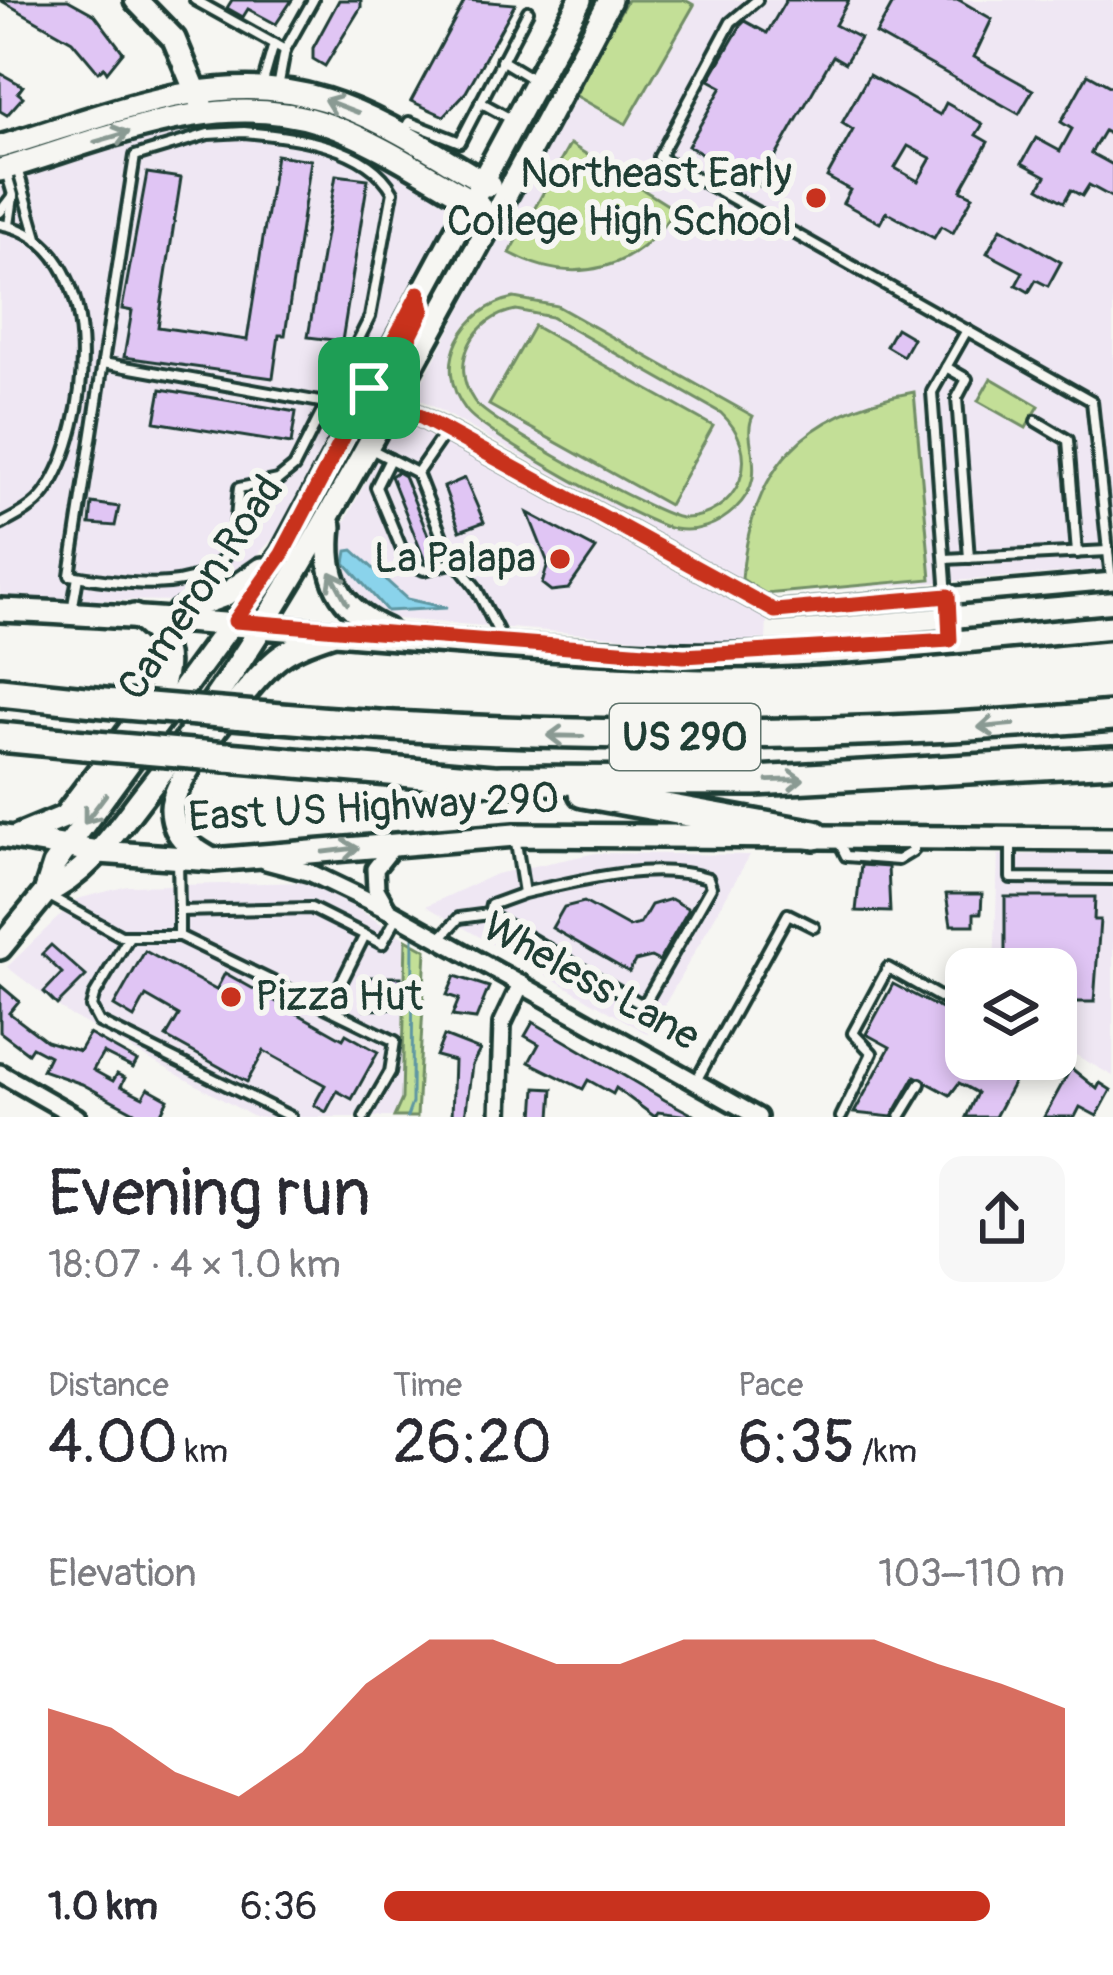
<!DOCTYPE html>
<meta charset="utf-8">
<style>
:root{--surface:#fff;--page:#f7f7f7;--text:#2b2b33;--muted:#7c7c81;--accent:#c8321e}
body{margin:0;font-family:Pangolin,sans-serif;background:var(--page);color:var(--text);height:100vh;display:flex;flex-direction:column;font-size:45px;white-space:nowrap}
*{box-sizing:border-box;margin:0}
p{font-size:39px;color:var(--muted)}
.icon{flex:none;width:66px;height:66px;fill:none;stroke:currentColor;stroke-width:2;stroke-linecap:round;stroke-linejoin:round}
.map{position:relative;height:1117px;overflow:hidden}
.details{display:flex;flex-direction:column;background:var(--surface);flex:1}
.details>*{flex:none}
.fabs{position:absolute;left:945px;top:948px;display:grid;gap:24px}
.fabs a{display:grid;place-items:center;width:132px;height:132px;border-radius:24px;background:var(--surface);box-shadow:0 6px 18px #0003;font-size:60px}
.pin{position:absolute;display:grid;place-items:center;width:102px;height:102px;color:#fff;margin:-51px;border-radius:24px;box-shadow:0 6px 18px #0006}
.round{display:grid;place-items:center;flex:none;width:126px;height:126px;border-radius:24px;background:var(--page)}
.head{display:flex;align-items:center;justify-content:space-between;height:204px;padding:0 48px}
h1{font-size:66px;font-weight:600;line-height:90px}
.metrics{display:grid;grid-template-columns:repeat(3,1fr);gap:18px;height:204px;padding:12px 48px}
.metrics div{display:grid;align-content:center}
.metrics b{font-size:60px;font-weight:600}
.metrics small{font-size:33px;font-weight:400}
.metrics p{font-size:33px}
.chart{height:336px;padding:24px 48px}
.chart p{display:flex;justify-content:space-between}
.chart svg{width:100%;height:216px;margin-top:12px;fill:var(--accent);opacity:.7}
ul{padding:0 48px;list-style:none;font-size:39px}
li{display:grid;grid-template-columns:192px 144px 1fr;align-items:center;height:90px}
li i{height:30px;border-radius:15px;background:var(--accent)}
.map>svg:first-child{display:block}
.built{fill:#efe7f3}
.green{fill:#c3df97;stroke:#718e66;stroke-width:3;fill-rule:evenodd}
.water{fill:#8ad3eb;stroke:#5f97a2;stroke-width:3}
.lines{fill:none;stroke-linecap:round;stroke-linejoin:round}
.stream{stroke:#5f97a2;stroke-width:3}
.building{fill:#e0c5f4;stroke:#1f3d34;stroke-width:3;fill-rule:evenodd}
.lane-casing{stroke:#1f3d34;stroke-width:16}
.street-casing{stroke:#1f3d34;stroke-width:24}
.secondary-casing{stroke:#1f3d34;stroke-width:30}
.highway-casing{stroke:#1f3d34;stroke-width:36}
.lane{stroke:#f6f6f2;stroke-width:8}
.street{stroke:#f6f6f2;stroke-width:15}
.secondary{stroke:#f6f6f2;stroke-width:21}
.highway{stroke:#f6f6f2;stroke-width:27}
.highway-bridge-casing{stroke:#1f3d34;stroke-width:36;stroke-linecap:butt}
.highway-bridge{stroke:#f6f6f2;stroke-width:27}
.oneway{stroke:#8a9a93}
.route-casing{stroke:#fff;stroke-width:24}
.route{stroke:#c8321e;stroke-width:15}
.poi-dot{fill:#c8321e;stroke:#f6f6f2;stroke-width:4.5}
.labels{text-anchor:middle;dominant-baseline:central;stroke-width:12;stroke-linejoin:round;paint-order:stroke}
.shield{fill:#f6f6f2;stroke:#60746d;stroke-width:3}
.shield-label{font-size:39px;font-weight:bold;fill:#1f3d34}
.poi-label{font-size:42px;fill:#1f3d34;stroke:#f6f6f2;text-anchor:end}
.street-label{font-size:42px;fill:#1f3d34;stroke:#f6f6f2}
</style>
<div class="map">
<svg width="1113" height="1117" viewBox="0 0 1113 1117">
<rect width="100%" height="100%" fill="#f6f6f2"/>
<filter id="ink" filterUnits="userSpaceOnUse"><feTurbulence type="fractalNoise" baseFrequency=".00833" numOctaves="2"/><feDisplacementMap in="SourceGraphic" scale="24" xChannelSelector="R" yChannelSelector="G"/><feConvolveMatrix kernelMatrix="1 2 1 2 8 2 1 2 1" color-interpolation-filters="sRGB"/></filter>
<g filter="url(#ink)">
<g class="built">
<path d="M 624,0 L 1113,0 L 1113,569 L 766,595 L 415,396 Z"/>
<path d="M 262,119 L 345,142 L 455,201 L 278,533 L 236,578 L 190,601 L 0,599 L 0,181 L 216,121 Z"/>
<path d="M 399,416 L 767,619 L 766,641 L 672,641 L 385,618 L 358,597 L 342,563 L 345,522 Z"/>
<path d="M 596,853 L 750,855 L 648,1034 L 426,906 L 496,874 Z"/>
<path d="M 1113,853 L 1113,1076 L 1056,1044 L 1056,969 L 994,969 L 998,855 Z"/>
<path d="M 314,882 L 406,939 L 402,1099 L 394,1117 L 254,1117 L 70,1015 L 7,967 L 77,899 L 128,886 Z"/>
</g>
<g class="green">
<path d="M 627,0 L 685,0 L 694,5 L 626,124 L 573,94 Z"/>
<path d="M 570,144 L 674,209 C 639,271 573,287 510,253 Z"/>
<path d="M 514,298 L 557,306 L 753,416 C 740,442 773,473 734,510 C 718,525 696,533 674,529 C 645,524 483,434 466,410 C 431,365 463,308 514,298 ZM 516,310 L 551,317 L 721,413 C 740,431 749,455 740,480 C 731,503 707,519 682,518 C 657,516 487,421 474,401 C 448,363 474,317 516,310 Z"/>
<path d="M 534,326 L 713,426 L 669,505 L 489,405 Z"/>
<path d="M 991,378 L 1039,406 L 1026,428 L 978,401 Z"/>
<path d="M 914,392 L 931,579 L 765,594 L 742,579 C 751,466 804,412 914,392 Z"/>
<path d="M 406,939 L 426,950 L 417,1117 L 394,1117 L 402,1099 Z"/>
</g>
<path class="water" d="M 353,550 L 407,599 L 447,608 L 387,611 L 345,563 L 347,551 Z"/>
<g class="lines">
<path class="stream" d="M 407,1117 L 412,1103 L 413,933"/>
</g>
<g class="building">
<path d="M 0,0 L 68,0 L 95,15 L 123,52 L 107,72 L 104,67 L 98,72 L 72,41 Z"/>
<path d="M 232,0 L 292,0 L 276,24 L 248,9 L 243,17 L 227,8 Z"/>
<path d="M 339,0 L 361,0 L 361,7 L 325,66 L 313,59 L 313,48 Z"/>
<path d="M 465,0 L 515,4 L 466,92 L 444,116 L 411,101 Z"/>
<path d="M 786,0 L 849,0 L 835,25 L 860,38 L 845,63 L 833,56 L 759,186 L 688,146 L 722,87 L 709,80 L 741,25 L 745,21 L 767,33 Z"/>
<path d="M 895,0 L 959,0 L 992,19 L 974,57 L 1033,90 L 1019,114 L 876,34 Z"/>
<path d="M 0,73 L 23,86 L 18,93 L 23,97 L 7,115 L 0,111 Z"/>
<path d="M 1088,74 L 1113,88 L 1113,136 L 1104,131 L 1091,153 L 1113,165 L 1113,198 L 1089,185 L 1082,196 L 1071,190 L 1064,202 L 1039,188 L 1046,176 L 1022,163 L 1036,138 L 1060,151 L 1072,129 L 1061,122 Z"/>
<path d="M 869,75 L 940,115 L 946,103 L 983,124 L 976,135 L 988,142 L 961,190 L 973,196 L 953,233 L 941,226 L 934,238 L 886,212 L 880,223 L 843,203 L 850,190 L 827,177 L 853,130 L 842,123 ZM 908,146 L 931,158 L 918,181 L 895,168 Z"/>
<path d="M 276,155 L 311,160 L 285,335 L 279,335 L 273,378 L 124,357 L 132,311 L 122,309 L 147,173 L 181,178 L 158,327 L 247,340 Z"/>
<path d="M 336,175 L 368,179 L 342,341 L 308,337 Z"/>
<path d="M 1001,228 L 1061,262 L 1048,286 L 1036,280 L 1029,292 L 1022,288 L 1016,285 L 1023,272 L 987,253 Z"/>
<path d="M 896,328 L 913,338 L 903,356 L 886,346 Z"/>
<path d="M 161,389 L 296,412 L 291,444 L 155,422 Z"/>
<path d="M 397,472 L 404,476 L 437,557 L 425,561 L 391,476 Z"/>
<path d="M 465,478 L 484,522 L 460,531 L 444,487 Z"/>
<path d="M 92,503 L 119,507 L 115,526 L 90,524 Z"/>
<path d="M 528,513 L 596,549 L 568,589 L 551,591 L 542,584 L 548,563 Z"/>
<path d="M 861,865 L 888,867 L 890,912 L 856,911 Z"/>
<path d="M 946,894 L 982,894 L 981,913 L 974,913 L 974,925 L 951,925 Z"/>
<path d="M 1005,897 L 1095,897 L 1094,920 L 1100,920 L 1094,1002 L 1056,1002 L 1056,969 L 1005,969 Z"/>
<path d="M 671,899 L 689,909 L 659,961 L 651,957 L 635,961 L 629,972 L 552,928 L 564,907 L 584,902 L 629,927 L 640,924 L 651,905 Z"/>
<path d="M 51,945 L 86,976 L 57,1005 L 44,992 L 62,973 L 42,954 Z"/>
<path d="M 145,951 L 216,990 L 225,973 L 343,1039 L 346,1034 L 378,1052 L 352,1099 L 337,1091 L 326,1112 L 314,1105 L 325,1085 L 264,1051 L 247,1082 L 166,1037 L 179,1015 L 146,996 L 134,1018 L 114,1006 Z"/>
<path d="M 455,976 L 489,987 L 476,1019 L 452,1016 L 459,999 L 447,995 Z"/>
<path d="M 365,977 L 401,977 L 401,1009 L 365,1010 Z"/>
<path d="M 893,984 L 966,1022 L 966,1059 L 1026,1059 L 995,1117 L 966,1117 L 977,1093 L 959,1083 L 950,1095 L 915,1076 L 892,1117 L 854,1113 L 890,1047 L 866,1034 Z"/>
<path d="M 0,985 L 19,1001 L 9,1013 L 46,1041 L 79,1051 L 89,1034 L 137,1061 L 133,1068 L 103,1053 L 93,1070 L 113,1081 L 117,1074 L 125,1078 L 121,1086 L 143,1097 L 148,1088 L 168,1099 L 159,1117 L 132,1117 L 134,1112 L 82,1084 L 42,1070 L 49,1056 L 32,1047 L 28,1053 L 0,1032 Z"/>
<path d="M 533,1022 L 665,1100 L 697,1117 L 658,1112 L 655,1117 L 616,1088 L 613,1094 L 588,1080 L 583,1089 L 529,1062 L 539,1044 L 525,1036 Z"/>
<path d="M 444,1036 L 480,1050 L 472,1065 L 465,1117 L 452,1117 L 454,1061 L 436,1056 Z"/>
<path d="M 1071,1068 L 1097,1089 L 1100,1083 L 1111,1090 L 1097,1116 L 1080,1107 L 1075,1117 L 1044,1117 Z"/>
<path d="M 536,1088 L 553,1089 L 551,1117 L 534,1117 Z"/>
</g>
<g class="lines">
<g class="lane-casing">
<g id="lane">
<path d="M 195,0 L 285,50 L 313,0"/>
<path d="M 757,0 L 731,22 L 659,157 L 1092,401 L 1111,579"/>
<path d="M 501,60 L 536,81"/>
<path d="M 278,88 L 285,50"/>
<path d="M 261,89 L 274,44"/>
<path d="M 480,102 L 511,119"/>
<path d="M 244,132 C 292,136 367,145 393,192 L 370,317 L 294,467 L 278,480 L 239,488 C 236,509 237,537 226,555 C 200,598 112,582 70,575 L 135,156 L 208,134 Z"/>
<path d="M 402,134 L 409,122 L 460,142 L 528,11"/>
<path d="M 17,168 L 38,241"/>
<path d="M 0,212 L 13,195 L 6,171"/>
<path d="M 0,224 C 109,243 93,425 45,493 C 34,508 15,517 0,525"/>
<path d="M 9,225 L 13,197"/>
<path d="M 103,363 L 326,403"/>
<path d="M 347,363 L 369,388"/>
<path d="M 946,367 L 967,379 L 957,398 L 969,558"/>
<path d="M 336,384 L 363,385"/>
<path d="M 1036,421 L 1068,440 L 1077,553"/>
<path d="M 446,431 L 417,473 L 448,552 L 476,588 L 504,643"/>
<path d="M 371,449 L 417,473"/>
<path d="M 390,459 L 376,487 L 407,562 L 424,570 L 455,562"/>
<path d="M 945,559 L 1108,551"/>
<path d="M 72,611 L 78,577"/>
<path d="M 950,637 L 932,392 L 967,330"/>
<path d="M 515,836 L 524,893 L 491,905 L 489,914 L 639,1003 L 646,1001 L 711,887 L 708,878 C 650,861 582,880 524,893"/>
<path d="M 839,842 L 846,856 L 898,860 L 913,851 L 916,839"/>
<path d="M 1011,843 L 1011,878 L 1113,879"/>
<path d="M 178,859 L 179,911 L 311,908 L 365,935"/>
<path d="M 51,897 L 121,936 L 179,936 L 395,1041 L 390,1072 L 364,1117"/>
<path d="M 179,911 L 179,936"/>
<path d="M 129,937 L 94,996 L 91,1007 L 99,1022 L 291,1117"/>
<path d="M 441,938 L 459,918 L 489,914"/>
<path d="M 329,1007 L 365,935 L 382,944 L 397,917"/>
<path d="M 696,1081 L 788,914 L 814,927"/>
<path d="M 841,1117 L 872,1053 L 853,1033 L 888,968 L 966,1012"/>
<path d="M 900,1117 L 920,1084"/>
</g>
</g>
<g class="street-casing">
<g id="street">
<path d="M 392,401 L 775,611 L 1113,581"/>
<path d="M 266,861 L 311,873 L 388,910 L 758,1117"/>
<path d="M 388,910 L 376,889 L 375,869 L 394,845"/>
<path d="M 0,1073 L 77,1117"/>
<path d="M 499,1117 L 502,1024 L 521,984"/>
</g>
</g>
<g class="secondary-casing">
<g id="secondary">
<path d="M 136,0 L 174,39 L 201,104"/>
<path d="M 0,147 C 103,117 216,65 325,100 C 383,118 436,155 489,185"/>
<path d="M 0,170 C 104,140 215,87 323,123 C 377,141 429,177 479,205"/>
<path d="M 330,526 C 324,577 338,608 386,630"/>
<path d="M 0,610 C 228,619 456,649 684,655 C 827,659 971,639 1113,627"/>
<path d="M 179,612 L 223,596 L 262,569"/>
<path d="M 0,836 L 99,852 L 213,860 L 515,835 L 1113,839"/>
<path d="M 18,836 L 64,817 L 160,690 C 173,657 164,634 134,616"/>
<path d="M 209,858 C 188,846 172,834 172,808 C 172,778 254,676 280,657 C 295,646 313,640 331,634"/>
<path d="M 45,893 C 89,874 117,829 146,792 C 251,660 330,515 411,368 C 478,246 546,124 610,0"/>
<path d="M 0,948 L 45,893 L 54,865 L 282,554 L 580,0"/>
</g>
</g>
<g class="highway-casing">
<g id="highway">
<path d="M 0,692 L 114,704"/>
<path d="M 256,716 C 543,741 826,740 1113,716"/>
<path d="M 0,737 L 84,745"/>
<path d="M 227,757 L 516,782"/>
<path d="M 501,780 L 755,781 L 1113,761"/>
<path d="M 583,793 L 815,835"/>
</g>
</g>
<use href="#lane" class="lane"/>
<use href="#street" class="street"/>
<use href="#secondary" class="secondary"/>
<use href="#highway" class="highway"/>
<g class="highway-bridge-casing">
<g id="highway-bridge">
<path d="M 114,704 L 256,716"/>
<path d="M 84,745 L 227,757"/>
</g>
</g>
<use href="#highway-bridge" class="highway-bridge"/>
</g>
<defs><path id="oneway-shaft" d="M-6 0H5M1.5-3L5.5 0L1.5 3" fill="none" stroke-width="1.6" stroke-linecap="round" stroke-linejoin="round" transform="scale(3)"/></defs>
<g class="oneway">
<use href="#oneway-shaft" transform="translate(341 106) rotate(-159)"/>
<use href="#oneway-shaft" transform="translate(112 137) rotate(-16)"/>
<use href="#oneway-shaft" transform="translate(339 588) rotate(-118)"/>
<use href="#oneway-shaft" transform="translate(996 726) rotate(175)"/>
<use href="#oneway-shaft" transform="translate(565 736) rotate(-179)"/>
<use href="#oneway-shaft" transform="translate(786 780) rotate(-2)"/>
<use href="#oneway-shaft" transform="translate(95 809) rotate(127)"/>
<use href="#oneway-shaft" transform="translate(341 850) rotate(-7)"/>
</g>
</g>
<g class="lines" filter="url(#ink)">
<g class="route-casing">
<path id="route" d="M 419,293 L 423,310 L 384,388 L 392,401 L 775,611 L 948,596 L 950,640 L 684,656 L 235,621 L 282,554 Z"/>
</g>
<use href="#route" class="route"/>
</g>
<g class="poi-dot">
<circle cx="816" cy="198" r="12"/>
<circle cx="560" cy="559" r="12"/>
<circle cx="231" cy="997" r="12"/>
</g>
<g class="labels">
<rect class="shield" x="610" y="704" width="150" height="66" rx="9"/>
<g class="shield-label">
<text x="685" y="737">US 290</text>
</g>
<g class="poi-label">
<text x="792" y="174">Northeast Early<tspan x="792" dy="48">College High School</tspan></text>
<text x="536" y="559">La Palapa</text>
<text x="255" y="997" text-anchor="start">Pizza Hut</text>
</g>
<g class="street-label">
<text transform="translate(201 588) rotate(-56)">Cameron Road</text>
<text transform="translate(374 808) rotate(-3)">East US Highway 290</text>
<text transform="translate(591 982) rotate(29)">Wheless Lane</text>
</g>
</g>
</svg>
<div class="fabs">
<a><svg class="icon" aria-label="layers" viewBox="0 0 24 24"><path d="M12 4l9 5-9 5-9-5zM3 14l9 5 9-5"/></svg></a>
</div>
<div class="pin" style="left:369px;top:388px;background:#1e9e55"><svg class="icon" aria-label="arrive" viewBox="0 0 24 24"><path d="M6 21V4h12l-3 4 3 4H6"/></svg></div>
</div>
<section class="details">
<div class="head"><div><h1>Evening run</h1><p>18:07 · 4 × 1.0 km</p></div><a class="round"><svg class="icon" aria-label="share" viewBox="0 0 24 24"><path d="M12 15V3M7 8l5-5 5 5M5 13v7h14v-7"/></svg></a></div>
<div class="metrics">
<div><p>Distance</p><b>4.00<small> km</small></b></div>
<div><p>Time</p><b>26:20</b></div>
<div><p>Pace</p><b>6:35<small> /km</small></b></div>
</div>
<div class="chart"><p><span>Elevation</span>103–110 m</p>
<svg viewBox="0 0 160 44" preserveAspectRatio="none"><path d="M0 44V20L10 24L20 33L30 38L40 29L50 15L60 6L70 6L80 11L90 11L100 6L110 6L120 6L130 6L140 11L150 15L160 20V44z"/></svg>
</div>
<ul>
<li><b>1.0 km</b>6:36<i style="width:89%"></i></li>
</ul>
</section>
